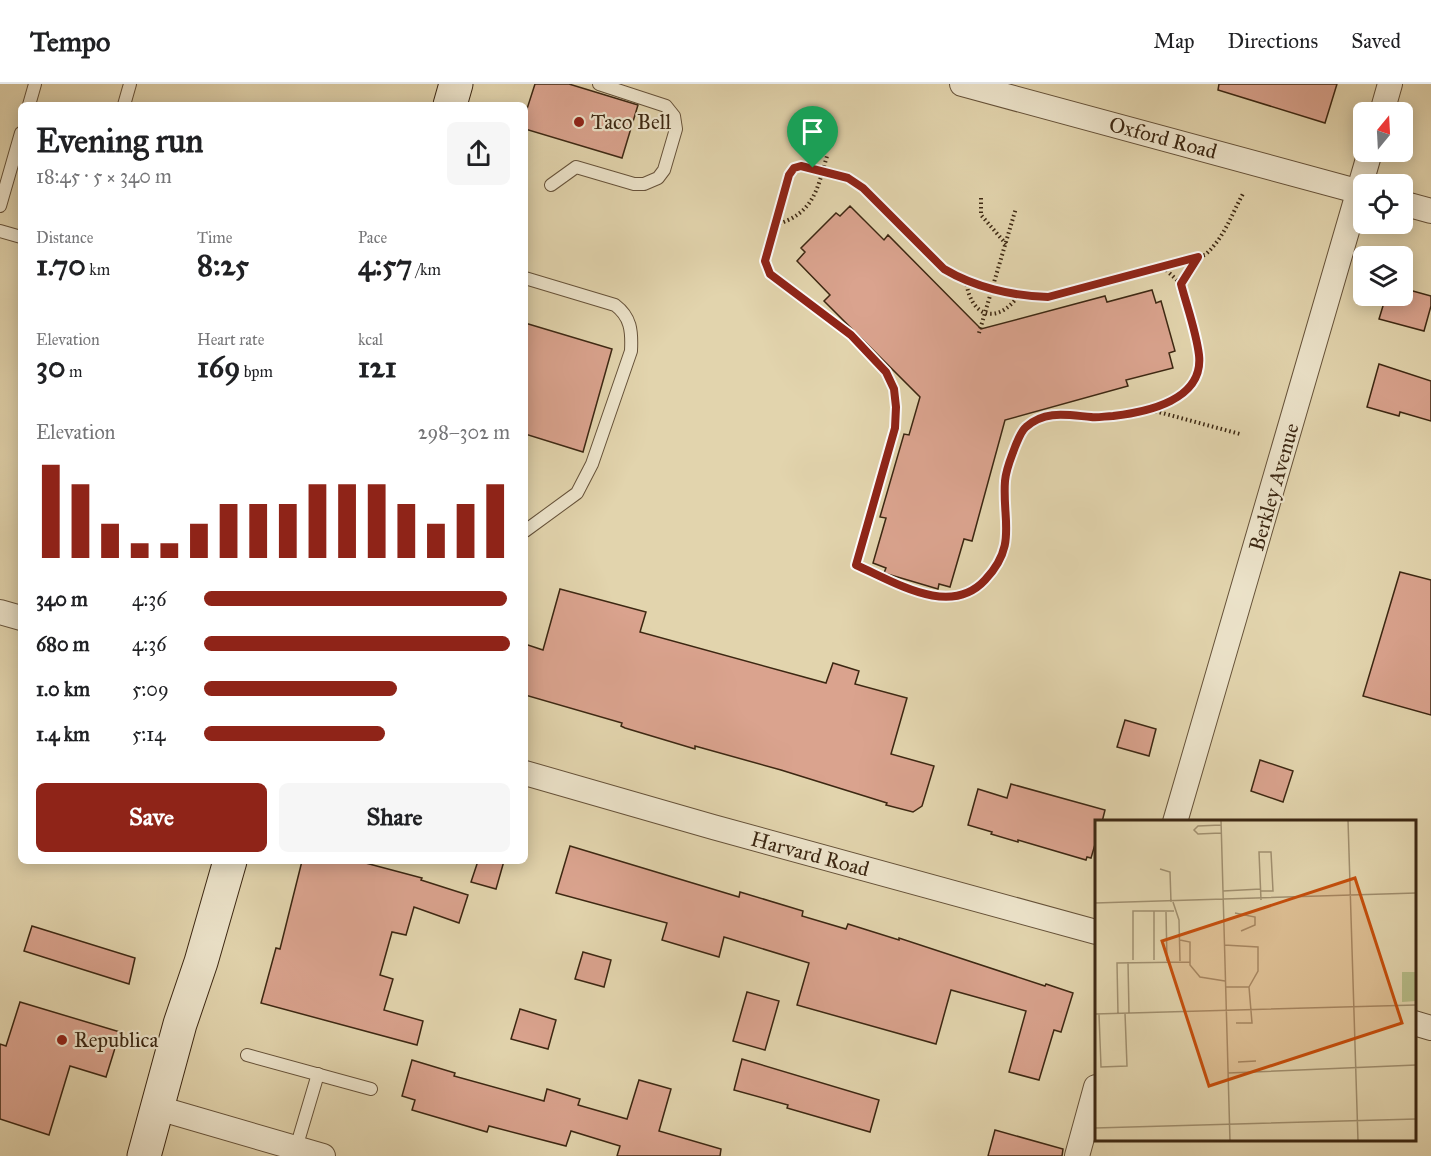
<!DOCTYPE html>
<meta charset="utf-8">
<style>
:root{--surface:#fff;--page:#f6f6f6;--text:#202124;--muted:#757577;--line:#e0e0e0;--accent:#8f2418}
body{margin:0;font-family:"IM FELL Great Primer",serif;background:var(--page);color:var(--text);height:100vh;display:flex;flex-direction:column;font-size:22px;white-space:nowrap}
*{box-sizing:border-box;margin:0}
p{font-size:20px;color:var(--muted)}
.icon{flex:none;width:33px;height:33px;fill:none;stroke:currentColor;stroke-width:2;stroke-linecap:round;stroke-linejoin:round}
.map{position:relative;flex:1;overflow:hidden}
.side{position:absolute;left:18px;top:18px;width:510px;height:762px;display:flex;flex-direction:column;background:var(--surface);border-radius:9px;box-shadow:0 3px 15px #0003}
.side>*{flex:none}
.needle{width:39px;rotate:18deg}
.tools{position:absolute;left:1353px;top:18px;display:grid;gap:12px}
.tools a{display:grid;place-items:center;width:60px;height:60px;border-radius:9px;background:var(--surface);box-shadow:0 3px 15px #0003;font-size:30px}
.pin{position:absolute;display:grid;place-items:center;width:51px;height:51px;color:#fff;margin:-62px -26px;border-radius:50% 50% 50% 0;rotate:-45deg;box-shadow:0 0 6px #0007}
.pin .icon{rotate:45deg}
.round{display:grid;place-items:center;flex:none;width:63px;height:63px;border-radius:9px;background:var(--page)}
.headline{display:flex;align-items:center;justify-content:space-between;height:102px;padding:0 18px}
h1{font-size:33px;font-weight:800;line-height:45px}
.metrics{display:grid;grid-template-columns:repeat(3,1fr);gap:9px;height:102px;padding:6px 18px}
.metrics div{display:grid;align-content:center}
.metrics b{font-size:30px;font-weight:800}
.metrics small{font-size:16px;font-weight:400}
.metrics p{font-size:16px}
.chart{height:168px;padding:12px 18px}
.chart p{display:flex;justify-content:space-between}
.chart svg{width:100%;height:108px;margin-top:6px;stroke:var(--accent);stroke-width:6}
.cta{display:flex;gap:12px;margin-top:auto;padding:12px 18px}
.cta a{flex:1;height:69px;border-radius:9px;background:var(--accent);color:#fff;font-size:24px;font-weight:800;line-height:69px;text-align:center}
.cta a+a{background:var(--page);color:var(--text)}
ul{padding:0 18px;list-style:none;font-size:20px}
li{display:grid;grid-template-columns:96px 72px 1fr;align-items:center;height:45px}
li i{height:15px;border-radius:8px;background:var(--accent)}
header{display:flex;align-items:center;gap:36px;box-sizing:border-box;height:84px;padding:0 30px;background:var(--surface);border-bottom:2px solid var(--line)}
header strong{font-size:28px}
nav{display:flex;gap:33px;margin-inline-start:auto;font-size:21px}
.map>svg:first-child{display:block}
.building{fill:#daa38e;stroke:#3c2712;stroke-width:1.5}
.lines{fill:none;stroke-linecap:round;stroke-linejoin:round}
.lane-casing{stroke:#665239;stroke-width:14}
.street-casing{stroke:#665239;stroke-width:26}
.secondary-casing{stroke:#3c2712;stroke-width:35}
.path{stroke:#3c2712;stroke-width:4;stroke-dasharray:1.5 3;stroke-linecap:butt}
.lane{stroke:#ece3ca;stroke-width:12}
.street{stroke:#ece3ca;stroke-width:24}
.secondary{stroke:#ece3ca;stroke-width:33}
.route-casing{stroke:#fff;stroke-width:12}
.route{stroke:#8f2418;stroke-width:8}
.poi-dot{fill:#8f2418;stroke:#ece3ca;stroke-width:2}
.labels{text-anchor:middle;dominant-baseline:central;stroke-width:4.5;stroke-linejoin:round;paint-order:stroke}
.poi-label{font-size:21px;fill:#3c2712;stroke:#ece3ca;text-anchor:start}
.street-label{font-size:21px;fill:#3c2712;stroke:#ece3ca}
.inset-road{fill:none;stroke:#a08f6f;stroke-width:1.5}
.view{fill:#c64f0d;fill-opacity:0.15;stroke:#c64f0d;stroke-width:3}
.inset-edge{fill:none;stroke:#3c2712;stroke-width:3}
</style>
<header>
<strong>Tempo</strong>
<nav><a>Map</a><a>Directions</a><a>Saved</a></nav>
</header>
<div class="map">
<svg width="1431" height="1072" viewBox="0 0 1431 1072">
<rect width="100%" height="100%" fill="#e2d4ad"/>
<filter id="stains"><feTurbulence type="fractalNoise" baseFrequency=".00333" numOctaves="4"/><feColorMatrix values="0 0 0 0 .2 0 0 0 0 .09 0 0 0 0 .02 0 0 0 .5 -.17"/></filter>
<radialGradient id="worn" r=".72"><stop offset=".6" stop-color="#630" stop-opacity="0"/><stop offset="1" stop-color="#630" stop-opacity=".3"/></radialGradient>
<g class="building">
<path d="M 535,0 L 569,0 L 638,21 L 622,74 L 525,45 L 525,31 Z"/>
<path d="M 1219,0 L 1337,0 L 1325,39 L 1218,6 Z"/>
<path d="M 850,122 L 884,156 L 888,151 L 981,245 L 1105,212 L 1107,218 L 1152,206 L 1156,219 L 1161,217 L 1175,267 L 1169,269 L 1173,284 L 1126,296 L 1128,302 L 1005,336 L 972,457 L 964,455 L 950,503 L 939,500 L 938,505 L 884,489 L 886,484 L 873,479 L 886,434 L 880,433 L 904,350 L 909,351 L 920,313 L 824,217 L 830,211 L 797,177 L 805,168 L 801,164 L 836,129 L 840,132 Z"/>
<path d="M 1402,204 L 1431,212 L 1431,222 L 1424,247 L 1379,235 L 1386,212 L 1402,212 Z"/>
<path d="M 525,239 L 612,265 L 583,368 L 525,350 Z"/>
<path d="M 1379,280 L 1431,297 L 1431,337 L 1400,328 L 1399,332 L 1367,323 Z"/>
<path d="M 1400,488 L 1431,496 L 1431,631 L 1363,612 Z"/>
<path d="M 560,505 L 646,528 L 640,548 L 826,599 L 833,579 L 859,587 L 855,600 L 907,614 L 891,670 L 934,682 L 922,722 L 913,728 L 886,721 L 887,719 L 781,686 L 695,662 L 695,665 L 625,644 L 621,642 L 622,639 L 525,611 L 525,560 L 543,566 Z"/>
<path d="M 1125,636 L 1156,645 L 1149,672 L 1117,663 Z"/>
<path d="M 1260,676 L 1293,687 L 1283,718 L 1251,707 Z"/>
<path d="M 1011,700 L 1105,726 L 1102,738 L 1096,738 L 1096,757 L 1091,774 L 1087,773 L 1086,776 L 1018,756 L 1018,758 L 991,750 L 992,748 L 968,741 L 978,705 L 1007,714 Z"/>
<path d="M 570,762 L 739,813 L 740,808 L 803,827 L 802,832 L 846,845 L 848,840 L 899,856 L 899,854 L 1045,902 L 1046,900 L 1073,909 L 1061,948 L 1054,946 L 1039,996 L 1009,988 L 1026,927 L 951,906 L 936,960 L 797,921 L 809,879 L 724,853 L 719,873 L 662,856 L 667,839 L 556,809 Z"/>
<path d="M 302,777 L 358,777 L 422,794 L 421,796 L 468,811 L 459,839 L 414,823 L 406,851 L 392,848 L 380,891 L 393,895 L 384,926 L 423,937 L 417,961 L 261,919 L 276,864 L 280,865 Z"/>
<path d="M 478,777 L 504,777 L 496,805 L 471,798 Z"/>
<path d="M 32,842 L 135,874 L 129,900 L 24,867 Z"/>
<path d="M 583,868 L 611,876 L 604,903 L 575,895 Z"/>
<path d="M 747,908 L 779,917 L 765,966 L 733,957 Z"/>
<path d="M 20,918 L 120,948 L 106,993 L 70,982 L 49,1051 L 0,1035 L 0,960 L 6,962 Z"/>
<path d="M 520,925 L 556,936 L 548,965 L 511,955 Z"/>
<path d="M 742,975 L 879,1016 L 870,1048 L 787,1024 L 788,1021 L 734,1006 Z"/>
<path d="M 412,976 L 455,989 L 454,992 L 544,1017 L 547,1005 L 580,1015 L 578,1021 L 627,1035 L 639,996 L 671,1005 L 659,1047 L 721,1065 L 720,1072 L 617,1072 L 620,1062 L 571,1047 L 566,1062 L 489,1042 L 487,1048 L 412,1026 L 415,1016 L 402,1012 Z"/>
<path d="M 995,1046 L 1063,1065 L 1062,1072 L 988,1072 Z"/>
</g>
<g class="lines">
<g class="lane-casing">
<g id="lane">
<path d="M 29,21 L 35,0"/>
<path d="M 124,21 L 130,0"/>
<path d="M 551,101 L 576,83 L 634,100 L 644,100 L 658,94 L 664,86 L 676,45 L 674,32 L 666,22 L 599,0"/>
<path d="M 0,122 L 21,49"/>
<path d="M 0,147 L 21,153"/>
<path d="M 525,194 L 615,221 C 631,233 632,247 631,267 L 592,380 L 577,409 L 525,447"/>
<path d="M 247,971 L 371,1005"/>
<path d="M 296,1064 L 318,990"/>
</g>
</g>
<g class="street-casing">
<g id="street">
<path d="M 962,0 L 1364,109"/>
<path d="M 1382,28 L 1390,0"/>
<path d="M 1402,119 L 1431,127"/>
<path d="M 0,528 L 21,534"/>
<path d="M 525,689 L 713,743 L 1096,848"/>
<path d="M 1175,738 L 1370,68"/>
<path d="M 1414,939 L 1431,944"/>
<path d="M 158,1024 L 323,1072"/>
<path d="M 1077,1072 L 1096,1003"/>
</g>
</g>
<g class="secondary-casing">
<g id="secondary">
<path d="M 450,21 L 456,0"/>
<path d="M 144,1072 L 180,940 L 201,878 L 230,777"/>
</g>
</g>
<g class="path">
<path d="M 981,114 L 981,131 L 1006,160"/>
<path d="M 775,141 C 813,130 817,107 827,72"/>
<path d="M 1198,173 L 1181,200 C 1187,223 1196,247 1198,271 C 1203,314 1151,328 1118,331 C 1109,332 1099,334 1091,333 C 1067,331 1045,326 1026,343 C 1021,347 1018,356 1015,363 C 1011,374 1006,385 1005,397 C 1002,437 1018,461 985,496 C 979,503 969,510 959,513 C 929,520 884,493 856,481 L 895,344 L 896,323 L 894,305 L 886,287 L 851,251 L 770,190 L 765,177 L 789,91 C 799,78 806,82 821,86 C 829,89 839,90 847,94 C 861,100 872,112 882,123 C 902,143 921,168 943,185 C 967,203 1019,212 1048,213 L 1205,171 C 1225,153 1231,131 1244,108"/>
<path d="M 1163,183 L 1181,200"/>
<path d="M 966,196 C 970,233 997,242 1019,211"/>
<path d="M 979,249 L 1016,124"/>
<path d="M 1151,326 L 1240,350"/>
</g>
<use href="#lane" class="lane"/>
<use href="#street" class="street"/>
<use href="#secondary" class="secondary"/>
</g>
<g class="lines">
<g class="route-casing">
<path id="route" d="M 801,82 L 848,94 L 863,104 L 944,185 C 974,203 1012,212 1048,213 L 1198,173 L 1181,200 C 1187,223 1196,247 1199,271 C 1204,316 1147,328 1113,332 C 1106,332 1098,334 1091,333 C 1067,331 1045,326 1026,343 C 1021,347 1018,356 1015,363 C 1011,374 1006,385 1005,397 C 1002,437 1018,461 985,496 C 950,534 895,498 856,481 L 895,344 L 896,323 L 894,305 L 886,288 L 851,251 L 770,190 L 765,177 L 789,91 L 794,84 Z"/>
</g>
<use href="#route" class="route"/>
</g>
<g class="poi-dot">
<circle cx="579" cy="38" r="6"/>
<circle cx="62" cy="956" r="6"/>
</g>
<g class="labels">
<g class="poi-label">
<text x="591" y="38">Taco Bell</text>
<text x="74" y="956">Republica</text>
</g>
<g class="street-label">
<text transform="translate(1163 54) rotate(15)">Oxford Road</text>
<text transform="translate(1274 403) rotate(-74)">Berkley Avenue</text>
<text transform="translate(810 770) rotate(15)">Harvard Road</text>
</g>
</g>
<g transform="translate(1095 736)">
<rect width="321" height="321" fill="#e2d4ad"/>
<path d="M 307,152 L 321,152 L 321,181 L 307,182 Z" fill="#b6bc88"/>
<path class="inset-road" d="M 126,0 L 135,321M 253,0 L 263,321M 126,5 L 103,6 L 99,10 L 103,14 L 126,13M 65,49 L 75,52 L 76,82M 128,71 L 166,69M 166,71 L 178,71 L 176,32 L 164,32 L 166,80M 78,82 L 84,100 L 85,141M 0,83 L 321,73M 71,92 L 72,141M 140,93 L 160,97 L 160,105 L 146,111M 85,120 L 95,122 L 95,145 L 105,157 L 130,161M 129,125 L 163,127 L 163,151 L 154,167M 38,140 L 38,91 L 59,91M 59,140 L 59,91 L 79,91M 33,142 L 34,193M 131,167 L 154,167 L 157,203 L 141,203M 0,194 L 321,185M 4,194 L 6,247 L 32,246 L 30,193M 23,194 L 22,143 L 95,142M 143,242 L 161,241M 133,253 L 321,245M 0,308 L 321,299"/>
<path class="view" d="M 260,58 L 307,203 L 114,266 L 67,121 Z"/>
<rect width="321" height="321" class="inset-edge"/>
</g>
<rect width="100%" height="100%" filter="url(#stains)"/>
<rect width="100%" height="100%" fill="url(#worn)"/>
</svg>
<div class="tools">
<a><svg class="needle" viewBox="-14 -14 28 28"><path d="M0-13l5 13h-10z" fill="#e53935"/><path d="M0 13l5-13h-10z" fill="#757577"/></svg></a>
<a><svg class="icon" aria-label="locate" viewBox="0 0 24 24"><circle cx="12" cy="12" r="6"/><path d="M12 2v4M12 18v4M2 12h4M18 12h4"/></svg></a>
<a><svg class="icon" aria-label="layers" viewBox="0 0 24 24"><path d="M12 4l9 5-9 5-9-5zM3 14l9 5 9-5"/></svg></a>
</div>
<div class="pin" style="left:813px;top:84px;background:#1e9e55"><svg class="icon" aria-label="arrive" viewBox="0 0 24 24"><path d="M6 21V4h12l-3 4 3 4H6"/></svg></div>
<section class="side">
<div class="headline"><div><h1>Evening run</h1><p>18:45 · 5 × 340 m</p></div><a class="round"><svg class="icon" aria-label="share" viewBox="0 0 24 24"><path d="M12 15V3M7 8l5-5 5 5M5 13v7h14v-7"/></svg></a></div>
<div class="metrics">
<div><p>Distance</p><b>1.70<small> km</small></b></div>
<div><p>Time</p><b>8:25</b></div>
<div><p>Pace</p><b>4:57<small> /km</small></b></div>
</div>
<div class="metrics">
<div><p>Elevation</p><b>30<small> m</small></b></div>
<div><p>Heart rate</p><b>169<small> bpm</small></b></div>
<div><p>kcal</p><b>121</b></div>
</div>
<div class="chart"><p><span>Elevation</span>298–302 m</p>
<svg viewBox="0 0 160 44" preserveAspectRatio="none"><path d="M5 44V6M15 44V14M25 44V30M35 44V38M45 44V38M55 44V30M65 44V22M75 44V22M85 44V22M95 44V14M105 44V14M115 44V14M125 44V22M135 44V30M145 44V22M155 44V14"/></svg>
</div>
<ul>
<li><b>340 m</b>4:36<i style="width:99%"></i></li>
<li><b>680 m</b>4:36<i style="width:100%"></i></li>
<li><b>1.0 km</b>5:09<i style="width:63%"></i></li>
<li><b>1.4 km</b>5:14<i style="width:59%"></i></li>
</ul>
<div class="cta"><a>Save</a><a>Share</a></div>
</section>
</div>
